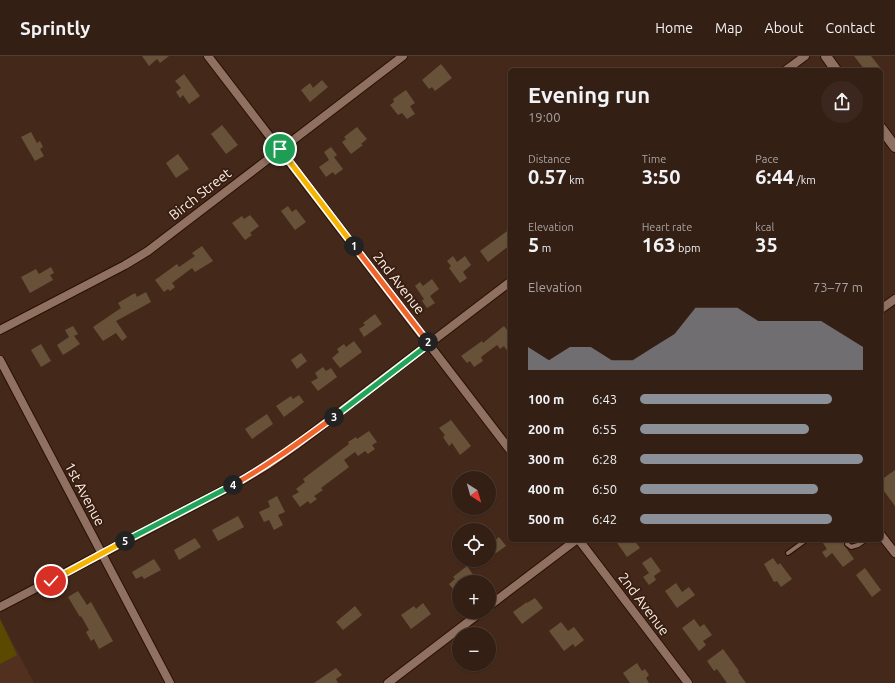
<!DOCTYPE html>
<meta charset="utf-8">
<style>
:root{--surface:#331f14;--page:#3b271d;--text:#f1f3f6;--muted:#a9a2a0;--line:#4e3d34;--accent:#8c9099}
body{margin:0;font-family:Ubuntu,sans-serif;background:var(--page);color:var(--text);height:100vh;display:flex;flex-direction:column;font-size:15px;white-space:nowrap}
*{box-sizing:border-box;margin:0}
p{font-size:13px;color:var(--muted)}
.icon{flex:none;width:22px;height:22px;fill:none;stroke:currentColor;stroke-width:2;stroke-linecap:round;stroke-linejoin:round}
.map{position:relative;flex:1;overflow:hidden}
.drawer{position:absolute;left:508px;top:12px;width:375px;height:474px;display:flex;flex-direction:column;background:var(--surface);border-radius:6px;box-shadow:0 1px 3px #0004,0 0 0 1px var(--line)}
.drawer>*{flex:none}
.needle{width:26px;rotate:143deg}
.controls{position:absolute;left:452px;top:415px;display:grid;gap:8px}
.controls a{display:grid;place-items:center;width:44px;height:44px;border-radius:50%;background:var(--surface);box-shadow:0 1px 3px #0004,0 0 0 1px var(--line);font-size:20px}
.pin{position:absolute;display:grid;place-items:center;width:34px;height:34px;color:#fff;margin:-17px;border:2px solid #fff;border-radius:50%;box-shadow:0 1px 4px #0007}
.km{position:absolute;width:20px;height:20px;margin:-10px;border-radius:50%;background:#222;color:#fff;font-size:11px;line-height:20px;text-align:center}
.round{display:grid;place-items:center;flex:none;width:42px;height:42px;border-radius:21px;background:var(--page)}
.headline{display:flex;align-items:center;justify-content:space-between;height:68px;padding:0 20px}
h1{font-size:22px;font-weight:700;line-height:30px}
.stats{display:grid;grid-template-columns:repeat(3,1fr);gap:6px;height:68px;padding:4px 20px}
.stats div{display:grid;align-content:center}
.stats b{font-size:20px;font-weight:700}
.stats small{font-size:11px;font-weight:400}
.stats p{font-size:11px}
.chart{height:112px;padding:8px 20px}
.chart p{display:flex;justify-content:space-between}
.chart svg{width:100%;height:72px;margin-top:4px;fill:var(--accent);opacity:.7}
ul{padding:0 20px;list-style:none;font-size:13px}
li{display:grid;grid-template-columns:64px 48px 1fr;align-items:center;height:30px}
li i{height:10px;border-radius:5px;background:var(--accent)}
header{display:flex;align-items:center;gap:24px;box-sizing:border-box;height:56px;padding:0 20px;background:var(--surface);border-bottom:1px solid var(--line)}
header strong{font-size:19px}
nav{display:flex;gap:22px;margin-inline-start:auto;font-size:14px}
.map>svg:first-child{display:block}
.built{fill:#51301f}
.green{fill:#5b4900}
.building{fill:#675239}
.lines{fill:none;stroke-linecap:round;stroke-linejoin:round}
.service-casing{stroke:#291004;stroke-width:6}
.minor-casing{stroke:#291004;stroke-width:10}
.tertiary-casing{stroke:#291004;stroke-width:12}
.service{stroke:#907060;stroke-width:4}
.minor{stroke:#907060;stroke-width:8}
.tertiary{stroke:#907060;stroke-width:10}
.split-1-casing{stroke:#fff;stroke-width:8}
.split-2-casing{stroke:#fff;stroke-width:8}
.split-3-casing{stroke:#fff;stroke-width:8}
.split-4-casing{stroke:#fff;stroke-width:8}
.split-5-casing{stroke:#fff;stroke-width:8}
.split-6-casing{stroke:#fff;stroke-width:8}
.split-1{stroke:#f5b400;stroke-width:5}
.split-2{stroke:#f0652b;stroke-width:5}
.split-3{stroke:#22a559;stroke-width:5}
.split-4{stroke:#f0652b;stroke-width:5}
.split-5{stroke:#22a559;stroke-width:5}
.split-6{stroke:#f5b400;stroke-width:5}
.labels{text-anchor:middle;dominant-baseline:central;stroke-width:4;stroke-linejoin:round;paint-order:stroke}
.street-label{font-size:14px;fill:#fceee6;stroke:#391f11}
</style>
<header>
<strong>Sprintly</strong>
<nav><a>Home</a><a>Map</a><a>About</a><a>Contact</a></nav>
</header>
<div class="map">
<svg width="895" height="627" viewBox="0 0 895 627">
<rect width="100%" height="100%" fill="#44291b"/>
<path class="built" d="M 0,563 L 34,627 L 0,627 Z"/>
<path class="green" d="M 0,563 L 17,599 L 0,608 Z"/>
<g class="building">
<path d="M 142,0 L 169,0 L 160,7 L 157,3 L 149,10 Z"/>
<path d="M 854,0 L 871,0 L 882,14 L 865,14 Z"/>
<path d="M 441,8 L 452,22 L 435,35 L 432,31 L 429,33 L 422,24 Z"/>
<path d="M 184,18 L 200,40 L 189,48 L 183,39 L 180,42 L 176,36 L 181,32 L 175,25 Z"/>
<path d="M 322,24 L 328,31 L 310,46 L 301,34 L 310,27 L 313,32 Z"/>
<path d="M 406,34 L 415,47 L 410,50 L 415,58 L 407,63 L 402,57 L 398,59 L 390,49 L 394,46 L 393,43 Z"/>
<path d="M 222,69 L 238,89 L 226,98 L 211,78 Z"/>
<path d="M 357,71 L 367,83 L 361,88 L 363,89 L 351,98 L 342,86 L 346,83 L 344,81 Z"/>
<path d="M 31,76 L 37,87 L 40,85 L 43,91 L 40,93 L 44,100 L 35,105 L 21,81 Z"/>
<path d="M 331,91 L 337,99 L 334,101 L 343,113 L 335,119 L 333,116 L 326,121 L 319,111 L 329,104 L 324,96 Z"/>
<path d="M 178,98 L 189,113 L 176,122 L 166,107 Z"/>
<path d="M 288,150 L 292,156 L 296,153 L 306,166 L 295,174 L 281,155 Z"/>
<path d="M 250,159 L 259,170 L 250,177 L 252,179 L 245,184 L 232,167 L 242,160 L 244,163 Z"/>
<path d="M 510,173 L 510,189 L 488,206 L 480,195 Z"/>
<path d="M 202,190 L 213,205 L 195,216 L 192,212 L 172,227 L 175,231 L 170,235 L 168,233 L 164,236 L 155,224 L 177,208 L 179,211 L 195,200 L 192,197 Z"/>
<path d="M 453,200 L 457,206 L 465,200 L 471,209 L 463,216 L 467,222 L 460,227 L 449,212 L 451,210 L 447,205 Z"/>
<path d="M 51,211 L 54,217 L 50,219 L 53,224 L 30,237 L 21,221 L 36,213 L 39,218 Z"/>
<path d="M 432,223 L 439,233 L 430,240 L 435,247 L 427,252 L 422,245 L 424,243 L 415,230 L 420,226 L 423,230 Z"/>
<path d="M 146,236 L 151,246 L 116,265 L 127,281 L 122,285 L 116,277 L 103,285 L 93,271 L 121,252 L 118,247 L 135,237 L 137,241 Z"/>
<path d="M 375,258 L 382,268 L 364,281 L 359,273 L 365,269 L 363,267 Z"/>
<path d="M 73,270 L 78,278 L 74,280 L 80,288 L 63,299 L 57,289 L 69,281 L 65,274 Z"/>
<path d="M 504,270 L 510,278 L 510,299 L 504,290 L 500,293 L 497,289 L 481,301 L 483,305 L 474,311 L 470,305 L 467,307 L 461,300 L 482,285 L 483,287 Z"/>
<path d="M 354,285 L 362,296 L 340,312 L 332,302 L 339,296 L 337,293 L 344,288 L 346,291 Z"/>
<path d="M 41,288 L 51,305 L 41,311 L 31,294 Z"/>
<path d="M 301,297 L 307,305 L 297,313 L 291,304 Z"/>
<path d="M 323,311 L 326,315 L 331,312 L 337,321 L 318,335 L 311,326 L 318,322 L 315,317 Z"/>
<path d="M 299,339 L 304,346 L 284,361 L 276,350 L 291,340 L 293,343 Z"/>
<path d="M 267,358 L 273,368 L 252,383 L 245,373 Z"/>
<path d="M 451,364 L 471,390 L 460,399 L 452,387 L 449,390 L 443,381 L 445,379 L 439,372 Z"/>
<path d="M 369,375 L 377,386 L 372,389 L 375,393 L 368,398 L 365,395 L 358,400 L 355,396 L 344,404 L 349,411 L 321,432 L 323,434 L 314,440 L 317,443 L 310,448 L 308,445 L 300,451 L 292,440 L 299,436 L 296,433 L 305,426 L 303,423 L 349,388 L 348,386 L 356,381 L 357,383 Z"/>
<path d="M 895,414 L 895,450 L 881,431 L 881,424 Z"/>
<path d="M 277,440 L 285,456 L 278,459 L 283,469 L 274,474 L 269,464 L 264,466 L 259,456 L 270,451 L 268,445 Z"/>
<path d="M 238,460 L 244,471 L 218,485 L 212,474 Z"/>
<path d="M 499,481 L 506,490 L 489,502 L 489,489 Z"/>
<path d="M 195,482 L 201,491 L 179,504 L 174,494 Z"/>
<path d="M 615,484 L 634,484 L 640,492 L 627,501 Z"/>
<path d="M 821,484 L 850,484 L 845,485 L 844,489 L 854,503 L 843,511 L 832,497 L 826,502 L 822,496 L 827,493 Z"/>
<path d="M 651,501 L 661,515 L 654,520 L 656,524 L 649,529 L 643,521 L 649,517 L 642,507 Z"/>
<path d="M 773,502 L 778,509 L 780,507 L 792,523 L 781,531 L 777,525 L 774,526 L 764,508 Z"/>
<path d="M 154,503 L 161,514 L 144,523 L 142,520 L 136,523 L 132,516 Z"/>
<path d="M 467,510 L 476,523 L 472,526 L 459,526 L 459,541 L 449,528 L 455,523 L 453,521 Z"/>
<path d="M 865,512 L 881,534 L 872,541 L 856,519 Z"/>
<path d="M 676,527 L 682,536 L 689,531 L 695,539 L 677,552 L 665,535 Z"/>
<path d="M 78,535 L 87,549 L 91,546 L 113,585 L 99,593 L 94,583 L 91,585 L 86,576 L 89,574 L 81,560 L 80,561 L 68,541 Z"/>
<path d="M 535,542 L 543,552 L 522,568 L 513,556 L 527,546 L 527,547 Z"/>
<path d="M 423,547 L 431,558 L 411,573 L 401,559 L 414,550 L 416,553 Z"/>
<path d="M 355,550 L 362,559 L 343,574 L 336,566 Z"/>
<path d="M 694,563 L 700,571 L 704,568 L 712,579 L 703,585 L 706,589 L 699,595 L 682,572 Z"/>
<path d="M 561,566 L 568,575 L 574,571 L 584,584 L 575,591 L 573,588 L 564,595 L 549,575 Z"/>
<path d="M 723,593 L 739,615 L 738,616 L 746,627 L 727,627 L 717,613 L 714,615 L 707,605 Z"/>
<path d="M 637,607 L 642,615 L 645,613 L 649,619 L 646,622 L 649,627 L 630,627 L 623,617 Z"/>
<path d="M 336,612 L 342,619 L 336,623 L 338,627 L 314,627 Z"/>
</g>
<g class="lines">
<g class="service-casing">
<g id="service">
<path d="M 847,488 L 851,491 L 858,489 L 865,484"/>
<path d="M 788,497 L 806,484"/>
</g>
</g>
<g class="minor-casing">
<g id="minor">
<path d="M 208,0 L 510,394"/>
<path d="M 786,14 L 805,0"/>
<path d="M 881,253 L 895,243"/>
<path d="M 0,274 L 125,209 L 148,195 L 403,0"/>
<path d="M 0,304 L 170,627"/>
<path d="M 881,479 L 895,497"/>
<path d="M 579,484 L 688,627"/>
<path d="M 489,550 L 576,484"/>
<path d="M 0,551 L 239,426 L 269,408 L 295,390 L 510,226"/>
<path d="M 388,627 L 481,556"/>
</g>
</g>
<g class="tertiary-casing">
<g id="tertiary">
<path d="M 826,0 L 836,14"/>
<path d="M 881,72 L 895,91"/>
</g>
</g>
<use href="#service" class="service"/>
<use href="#minor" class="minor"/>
<use href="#tertiary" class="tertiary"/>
</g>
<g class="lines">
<g class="split-1-casing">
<path id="split-1" d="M 280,93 L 354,190"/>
</g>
<g class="split-2-casing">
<path id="split-2" d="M 354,190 L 428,286"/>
</g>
<g class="split-3-casing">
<path id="split-3" d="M 334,361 L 429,288 L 428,286"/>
</g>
<g class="split-4-casing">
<path id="split-4" d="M 233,429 C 269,409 301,385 334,361"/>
</g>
<g class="split-5-casing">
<path id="split-5" d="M 125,485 L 233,429"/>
</g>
<g class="split-6-casing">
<path id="split-6" d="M 51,525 L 125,485"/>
</g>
<use href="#split-1" class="split-1"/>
<use href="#split-2" class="split-2"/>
<use href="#split-3" class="split-3"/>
<use href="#split-4" class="split-4"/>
<use href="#split-5" class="split-5"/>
<use href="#split-6" class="split-6"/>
</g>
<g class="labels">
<g class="street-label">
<text transform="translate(200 138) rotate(-38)">Birch Street</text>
<text transform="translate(399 227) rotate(52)">2nd Avenue</text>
<text transform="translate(85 438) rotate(62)">1st Avenue</text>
<text transform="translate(644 548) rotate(53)">2nd Avenue</text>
</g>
</g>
</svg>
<div class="controls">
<a><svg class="needle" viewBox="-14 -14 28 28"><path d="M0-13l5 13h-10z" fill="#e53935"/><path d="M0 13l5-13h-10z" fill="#a9a2a0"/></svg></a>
<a><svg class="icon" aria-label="locate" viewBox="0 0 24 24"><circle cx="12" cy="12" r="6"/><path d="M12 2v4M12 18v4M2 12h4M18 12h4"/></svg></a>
<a>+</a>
<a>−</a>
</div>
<div class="pin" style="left:280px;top:93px;background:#1e9e55"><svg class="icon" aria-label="arrive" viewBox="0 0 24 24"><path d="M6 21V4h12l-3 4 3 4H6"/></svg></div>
<div class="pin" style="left:51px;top:525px;background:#d93025"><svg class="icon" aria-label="check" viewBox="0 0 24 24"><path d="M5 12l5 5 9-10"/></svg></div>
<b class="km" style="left:354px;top:190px">1</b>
<b class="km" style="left:428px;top:286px">2</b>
<b class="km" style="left:334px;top:361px">3</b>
<b class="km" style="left:233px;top:429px">4</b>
<b class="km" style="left:125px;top:485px">5</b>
<section class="drawer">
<div class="headline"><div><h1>Evening run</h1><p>19:00</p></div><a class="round"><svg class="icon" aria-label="share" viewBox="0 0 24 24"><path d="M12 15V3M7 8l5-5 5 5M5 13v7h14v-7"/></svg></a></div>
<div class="stats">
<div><p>Distance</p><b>0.57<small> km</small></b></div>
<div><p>Time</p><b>3:50</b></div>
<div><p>Pace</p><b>6:44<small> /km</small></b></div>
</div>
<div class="stats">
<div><p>Elevation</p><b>5<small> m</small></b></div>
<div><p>Heart rate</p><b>163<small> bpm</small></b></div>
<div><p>kcal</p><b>35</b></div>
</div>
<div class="chart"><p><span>Elevation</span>73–77 m</p>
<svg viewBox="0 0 160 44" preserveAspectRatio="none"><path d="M0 44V30L10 38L20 30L30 30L40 38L50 38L60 30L70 22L80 6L90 6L100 6L110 14L120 14L130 14L140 14L150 22L160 30V44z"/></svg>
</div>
<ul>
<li><b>100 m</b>6:43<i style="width:86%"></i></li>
<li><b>200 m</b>6:55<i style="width:76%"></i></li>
<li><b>300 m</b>6:28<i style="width:100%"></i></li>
<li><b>400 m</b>6:50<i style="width:80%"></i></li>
<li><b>500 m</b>6:42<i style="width:86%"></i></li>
</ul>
</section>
</div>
